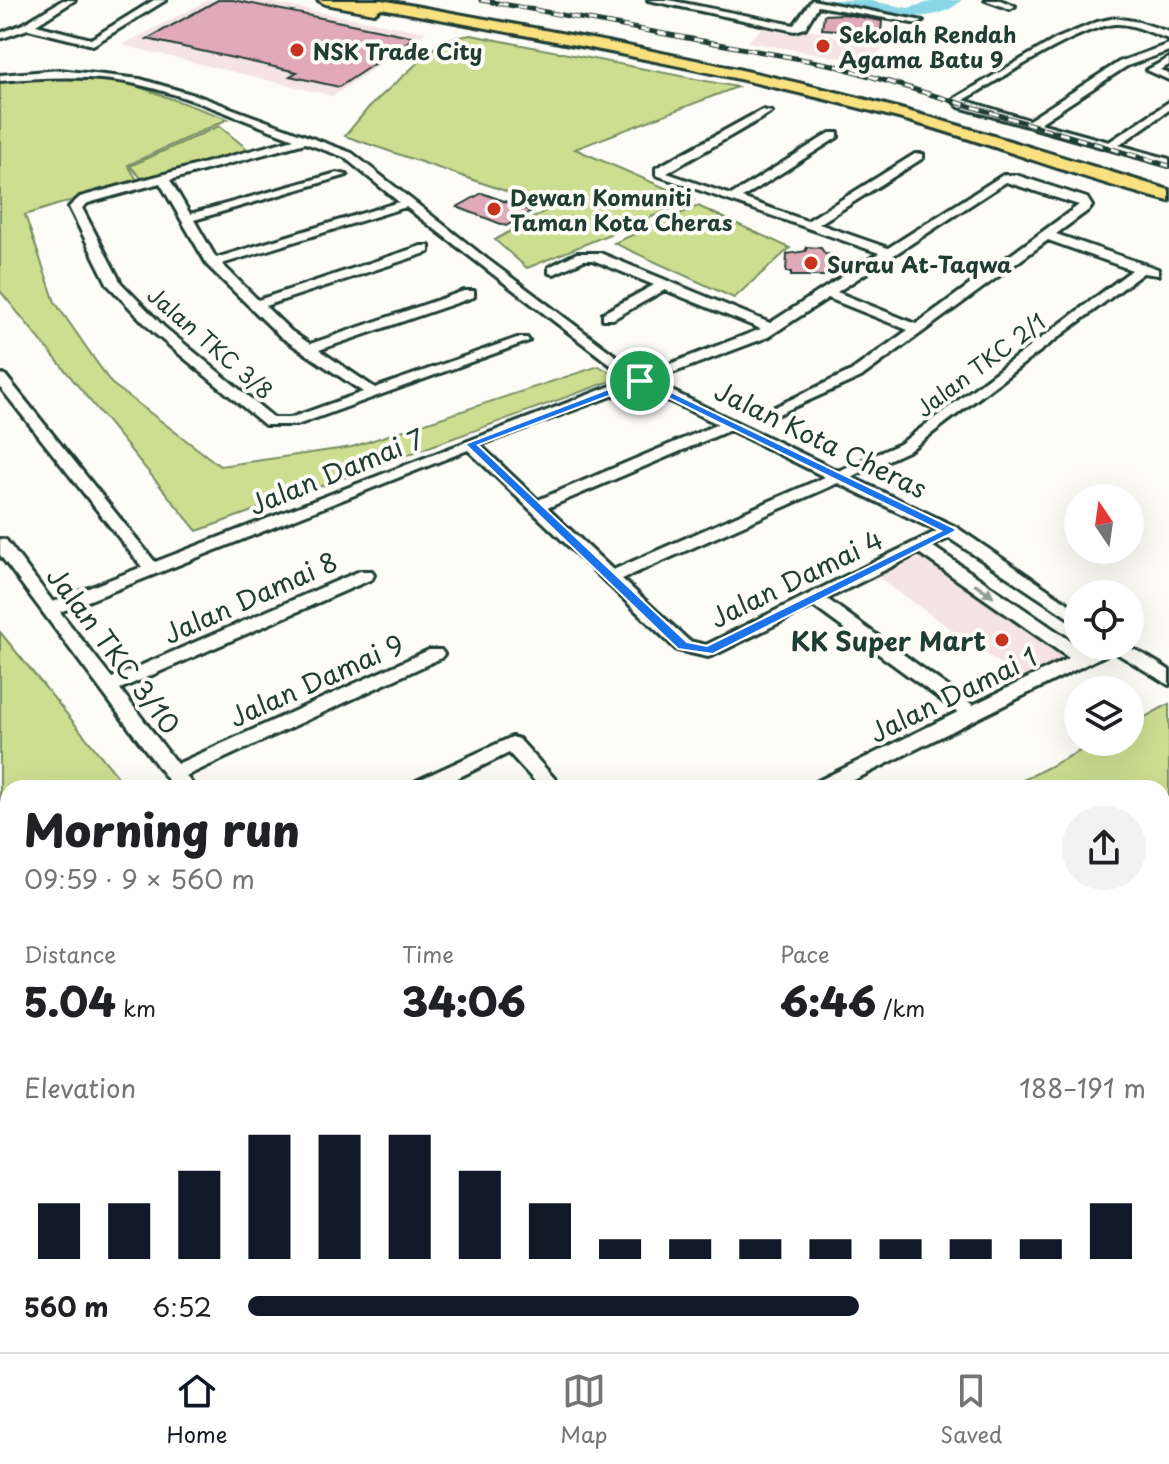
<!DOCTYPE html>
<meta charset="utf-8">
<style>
:root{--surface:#fff;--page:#f2f2f2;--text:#202124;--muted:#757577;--line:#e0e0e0;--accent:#111827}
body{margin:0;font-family:"Playpen Sans",sans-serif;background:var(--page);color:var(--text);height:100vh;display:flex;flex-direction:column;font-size:30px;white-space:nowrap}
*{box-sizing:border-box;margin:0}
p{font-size:26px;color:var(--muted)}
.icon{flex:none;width:44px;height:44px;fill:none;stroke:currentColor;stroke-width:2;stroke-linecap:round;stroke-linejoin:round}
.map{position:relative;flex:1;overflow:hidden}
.panel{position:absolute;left:0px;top:780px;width:1170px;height:572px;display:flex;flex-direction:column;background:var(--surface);border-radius:24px 24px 0 0;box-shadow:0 8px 32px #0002}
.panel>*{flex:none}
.needle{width:52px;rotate:347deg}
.fabs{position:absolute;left:1064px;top:484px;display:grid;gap:16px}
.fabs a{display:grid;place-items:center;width:80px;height:80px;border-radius:50%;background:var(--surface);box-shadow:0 8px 32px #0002;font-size:40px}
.pin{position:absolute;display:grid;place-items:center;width:68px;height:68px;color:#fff;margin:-34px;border:4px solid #fff;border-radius:50%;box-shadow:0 2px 8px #0007}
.round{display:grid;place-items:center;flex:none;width:84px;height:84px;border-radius:42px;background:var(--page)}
.overview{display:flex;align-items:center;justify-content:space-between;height:136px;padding:0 24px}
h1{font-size:44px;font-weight:800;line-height:60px}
.metrics{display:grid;grid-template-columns:repeat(3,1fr);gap:12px;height:136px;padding:8px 24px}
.metrics div{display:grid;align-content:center}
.metrics b{font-size:40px;font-weight:800}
.metrics small{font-size:22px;font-weight:400}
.metrics p{font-size:22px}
.chart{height:224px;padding:16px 24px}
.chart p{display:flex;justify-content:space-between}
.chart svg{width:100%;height:144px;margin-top:8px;stroke:var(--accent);stroke-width:6}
ul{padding:0 24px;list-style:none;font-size:26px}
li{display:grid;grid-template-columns:128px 96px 1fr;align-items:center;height:60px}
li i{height:20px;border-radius:10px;background:var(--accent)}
.tabs{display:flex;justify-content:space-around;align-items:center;height:112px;border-top:2px solid var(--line);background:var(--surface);font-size:22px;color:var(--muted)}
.tabs a{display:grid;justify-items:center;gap:4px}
.tabs .current{color:var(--accent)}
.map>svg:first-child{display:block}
.built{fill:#f5e3e5}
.green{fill:#cede91;stroke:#768e62;stroke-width:2}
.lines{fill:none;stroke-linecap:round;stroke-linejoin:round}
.stream{stroke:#5e999f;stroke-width:6}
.river{fill:#88d6e6;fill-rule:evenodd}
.building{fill:#e2a9ba;stroke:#1f3d34;stroke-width:2}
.minor-casing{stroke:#1f3d34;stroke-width:6}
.highway-casing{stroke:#1f3d34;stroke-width:6}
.minor{fill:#fdfcf7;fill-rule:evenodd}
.highway{fill:#fae180;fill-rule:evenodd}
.rail-casing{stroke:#1f3d34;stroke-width:5}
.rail{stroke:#fdfcf7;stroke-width:3;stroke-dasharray:9;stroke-linecap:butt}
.oneway{fill:#8e9c96}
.route{fill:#1a73e8;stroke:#fff;stroke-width:2;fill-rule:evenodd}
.poi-dot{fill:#c8321e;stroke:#fdfcf7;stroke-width:3}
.labels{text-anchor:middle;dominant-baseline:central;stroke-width:8;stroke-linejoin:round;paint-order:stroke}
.far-poi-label{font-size:22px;font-weight:bold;fill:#1f3d34;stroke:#fdfcf7;text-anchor:start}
.far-street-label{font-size:22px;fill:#1f3d34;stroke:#fdfcf7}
.street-label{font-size:26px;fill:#1f3d34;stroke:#fdfcf7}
.poi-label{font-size:26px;font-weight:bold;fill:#1f3d34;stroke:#fdfcf7;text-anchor:end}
</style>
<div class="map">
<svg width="1169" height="1352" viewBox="0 0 1169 1352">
<rect width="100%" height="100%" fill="#fdfcf7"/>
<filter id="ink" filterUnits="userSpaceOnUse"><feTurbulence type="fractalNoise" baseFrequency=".0125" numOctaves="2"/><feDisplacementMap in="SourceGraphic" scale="16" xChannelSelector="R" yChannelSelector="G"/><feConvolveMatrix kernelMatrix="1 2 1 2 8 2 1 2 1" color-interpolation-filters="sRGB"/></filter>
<g filter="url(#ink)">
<g class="built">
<path d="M 209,0 L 255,0 L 426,32 L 333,96 L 122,45 Z"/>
<path d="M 766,24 L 805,28 L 882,50 L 872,63 L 748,42 Z"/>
<path d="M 921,551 L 1072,657 L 1024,681 L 875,575 Z"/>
</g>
<g class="green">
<path d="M 471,35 L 737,87 L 575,149 L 693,200 L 527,268 L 495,240 L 552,207 L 345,136 L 369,107 L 443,40 Z"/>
<path d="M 68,75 L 119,80 L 228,119 L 128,165 L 137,180 L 25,215 L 55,302 L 111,383 L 220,466 L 352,447 L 599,366 L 619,378 L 197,531 L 0,291 L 0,81 Z"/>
<path d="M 219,126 L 250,151 L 141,178 L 130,166 Z"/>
<path d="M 698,206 L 790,248 L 734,298 L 614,243 Z"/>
<path d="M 0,632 L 127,788 L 8,788 L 8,1344 L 315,1344 L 306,1352 L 0,1352 Z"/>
<path d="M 1169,704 L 1169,1308 L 1162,1311 L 1162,788 L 1008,788 L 1097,742 L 1130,742 L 1130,725 Z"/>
</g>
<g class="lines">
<g class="stream">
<path d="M 1162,1333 L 1169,1334"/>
<path d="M 327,1352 L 336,1344"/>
</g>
<path class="river" d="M 829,0 L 866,0 L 908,8 L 937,0 L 962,0 C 931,30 875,12 838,5 Z"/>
</g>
<g class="building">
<path d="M 218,0 L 233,0 L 415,37 L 339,87 L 290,76 L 297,72 L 147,39 Z"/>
<path d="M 844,14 L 882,21 L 881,33 L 822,29 L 824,15 Z"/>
<path d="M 482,193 L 531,211 L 506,226 L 457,207 Z"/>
<path d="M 806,247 L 821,248 L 825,254 L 835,255 L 835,276 L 791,276 L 791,272 L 786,272 L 787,254 L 806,251 Z"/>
</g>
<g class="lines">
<g class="minor-casing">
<g id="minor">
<path d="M 63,0 L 75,0 L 36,25 L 91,39 L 154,0 L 166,0 L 93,45 L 28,29 L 0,39 L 0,33 L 23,24 Z"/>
<path d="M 648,0 L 668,0 L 794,25 L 812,0 L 923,21 L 918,24 L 818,6 L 805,28 L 795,31 Z"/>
<path d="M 985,0 L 1000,0 L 1015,6 L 1010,9 Z"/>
<path d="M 1115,18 L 1139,22 L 1169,32 L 1169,39 C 1152,34 1134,23 1115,24 C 1078,27 999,80 964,100 L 1029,120 L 1119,62 L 1169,44 L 1169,51 L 1127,66 L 1040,123 L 1109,142 L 1169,102 L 1169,110 L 1119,145 L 1169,159 L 1169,166 L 959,107 L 952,100 L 1056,39 L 1097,22 Z"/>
<path d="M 1169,58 L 1169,65 L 1160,70 L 1169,73 L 1169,80 L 1147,70 Z"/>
<path d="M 59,70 L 140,79 L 201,97 L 352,153 L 487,259 L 641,375 L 761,329 L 665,290 L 613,319 L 603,319 L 603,313 L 654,285 L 593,260 L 584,260 L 554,274 L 549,273 L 549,267 L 577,253 L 600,253 L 770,323 L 879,253 L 656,175 L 656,168 L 762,110 L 772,112 L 667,173 L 731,195 L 830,133 L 838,133 L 838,137 L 742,198 L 807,221 L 915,154 L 923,154 L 923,158 L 819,224 L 888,248 L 1003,175 L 1016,175 L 1087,198 L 1092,206 L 1090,209 L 1056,234 L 1158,269 L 1158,275 L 1143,273 L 910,450 L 851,477 L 956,527 L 1078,610 L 1078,624 L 949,538 L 932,546 L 1084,650 C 1117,634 1142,653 1169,670 L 1169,685 L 1113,651 L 838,788 L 811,788 L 814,783 L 958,712 L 813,606 L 714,655 L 708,657 L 677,650 L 468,450 L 60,612 L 112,678 L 360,571 L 372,571 L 374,575 L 372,579 L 120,689 L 177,764 L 429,650 L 441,650 L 444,654 L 441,658 L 186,776 L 195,788 L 174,788 L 0,555 L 0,539 L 6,540 L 53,602 L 142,567 L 0,387 L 0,374 L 5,375 L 155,562 L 629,379 L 406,207 L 222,264 L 258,300 L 421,246 L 429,246 L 429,252 L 265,306 L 291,331 L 310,344 L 464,291 L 474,291 L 474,297 L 319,350 L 375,388 L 517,338 L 527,338 L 529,341 L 297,425 L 265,425 L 154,333 L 108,285 L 69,207 L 80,197 L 294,139 C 243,120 190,96 136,84 C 91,75 45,77 0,81 L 0,75 ZM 305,143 L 344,157 L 399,202 L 216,258 L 194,220 L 347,175 L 337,173 L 190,214 L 170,180 ZM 1006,182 L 1079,205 L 916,324 L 837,292 ZM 160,183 L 208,266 L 281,337 L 363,392 L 290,418 L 274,418 L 164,327 L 121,283 L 82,208 L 88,203 ZM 1048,240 L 1132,270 L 900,444 L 838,471 L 651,381 L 768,337 L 828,298 L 908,330 L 851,371 L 762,413 L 769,417 L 774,416 L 861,377 ZM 638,386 L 718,424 L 538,500 L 480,445 ZM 730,430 L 825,477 L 613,570 L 547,508 ZM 838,483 L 937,531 L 706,645 L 689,641 L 622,579 ZM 919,553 L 1069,658 L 973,705 L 827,599 Z"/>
<path d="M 512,737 L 519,739 L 563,788 L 541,788 L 509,753 L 437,788 L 409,788 L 412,783 Z"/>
<path d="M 382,1344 L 415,1344 L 412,1352 L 379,1352 Z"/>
<path d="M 634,1344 L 665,1344 L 662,1352 L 631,1352 Z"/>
<path d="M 859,1344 L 931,1344 L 934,1352 L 862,1352 Z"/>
</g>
</g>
<g class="highway-casing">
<path id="highway" d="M 318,0 L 381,0 C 536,28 691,56 844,94 C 954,122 1061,157 1169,190 L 1169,201 C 1079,179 992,143 902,119 C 731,73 555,41 381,8 L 374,13 L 325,4 Z"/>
</g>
<use href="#minor" class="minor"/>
<use href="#highway" class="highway"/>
<g class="rail-casing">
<path id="rail" d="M 481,0 L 833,65 L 1169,166"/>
</g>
<use href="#rail" class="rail"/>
</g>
<defs><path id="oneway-solid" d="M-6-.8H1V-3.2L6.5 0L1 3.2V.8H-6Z" transform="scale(2)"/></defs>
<use class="oneway" href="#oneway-solid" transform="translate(984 590) rotate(35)"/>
</g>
<path class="route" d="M 640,377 L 954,528 L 956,531 L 713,654 L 678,649 L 465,444 ZM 640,384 L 941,531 L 707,646 L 687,642 L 478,445 Z"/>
<g class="poi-dot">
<circle cx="823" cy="46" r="8"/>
<circle cx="297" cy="50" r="8"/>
<circle cx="494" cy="209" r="8"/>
<circle cx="811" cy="263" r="8"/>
<circle cx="1002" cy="640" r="8"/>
</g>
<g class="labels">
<g class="far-poi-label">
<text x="839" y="33">Sekolah Rendah<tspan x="839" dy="25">Agama Batu 9</tspan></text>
<text x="313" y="50">NSK Trade City</text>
<text x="510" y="196">Dewan Komuniti<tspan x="510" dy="25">Taman Kota Cheras</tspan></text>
<text x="827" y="263">Surau At-Taqwa</text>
</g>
<g class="far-street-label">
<text transform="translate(211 342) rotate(41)">Jalan TKC 3/8</text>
<text transform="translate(980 364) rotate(-37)">Jalan TKC 2/1</text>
</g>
<g class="street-label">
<text transform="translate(821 439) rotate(26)">Jalan Kota Cheras</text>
<text transform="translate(336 471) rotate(-22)">Jalan Damai 7</text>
<text transform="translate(796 578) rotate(-26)">Jalan Damai 4</text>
<text transform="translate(250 597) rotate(-24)">Jalan Damai 8</text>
<text transform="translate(114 650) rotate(53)">Jalan TKC 3/10</text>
<text transform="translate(316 680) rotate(-24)">Jalan Damai 9</text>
<text transform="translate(953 694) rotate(-26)">Jalan Damai 1</text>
</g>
<g class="poi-label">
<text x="986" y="640">KK Super Mart</text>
</g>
</g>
</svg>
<div class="fabs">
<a><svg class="needle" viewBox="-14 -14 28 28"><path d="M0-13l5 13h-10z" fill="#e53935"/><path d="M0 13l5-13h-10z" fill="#757577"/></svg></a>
<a><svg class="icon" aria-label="locate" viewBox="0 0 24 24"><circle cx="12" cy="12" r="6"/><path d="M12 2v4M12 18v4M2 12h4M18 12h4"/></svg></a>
<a><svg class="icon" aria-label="layers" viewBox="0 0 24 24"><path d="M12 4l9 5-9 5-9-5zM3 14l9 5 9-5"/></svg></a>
</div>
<div class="pin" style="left:640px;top:381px;background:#1e9e55"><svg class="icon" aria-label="arrive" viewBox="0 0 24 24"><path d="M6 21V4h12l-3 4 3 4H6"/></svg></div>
<section class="panel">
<div class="overview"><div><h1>Morning run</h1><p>09:59 · 9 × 560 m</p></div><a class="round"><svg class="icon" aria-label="share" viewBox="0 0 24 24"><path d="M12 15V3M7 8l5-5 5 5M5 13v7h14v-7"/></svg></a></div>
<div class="metrics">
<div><p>Distance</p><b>5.04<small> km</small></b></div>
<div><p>Time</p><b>34:06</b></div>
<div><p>Pace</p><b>6:46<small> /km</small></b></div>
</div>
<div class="chart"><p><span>Elevation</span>188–191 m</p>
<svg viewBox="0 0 160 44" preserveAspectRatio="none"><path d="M5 44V27M15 44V27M25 44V17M35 44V6M45 44V6M55 44V6M65 44V17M75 44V27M85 44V38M95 44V38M105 44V38M115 44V38M125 44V38M135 44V38M145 44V38M155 44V27"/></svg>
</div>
<ul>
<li><b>560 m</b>6:52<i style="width:68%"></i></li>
</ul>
</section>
</div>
<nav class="tabs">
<a class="current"><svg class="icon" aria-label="home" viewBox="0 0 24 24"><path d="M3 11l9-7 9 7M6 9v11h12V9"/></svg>Home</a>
<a><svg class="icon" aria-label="map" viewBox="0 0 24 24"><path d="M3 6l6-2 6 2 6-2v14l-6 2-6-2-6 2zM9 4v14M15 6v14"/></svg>Map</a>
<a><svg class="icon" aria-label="saved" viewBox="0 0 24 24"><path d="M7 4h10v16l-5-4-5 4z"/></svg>Saved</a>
</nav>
